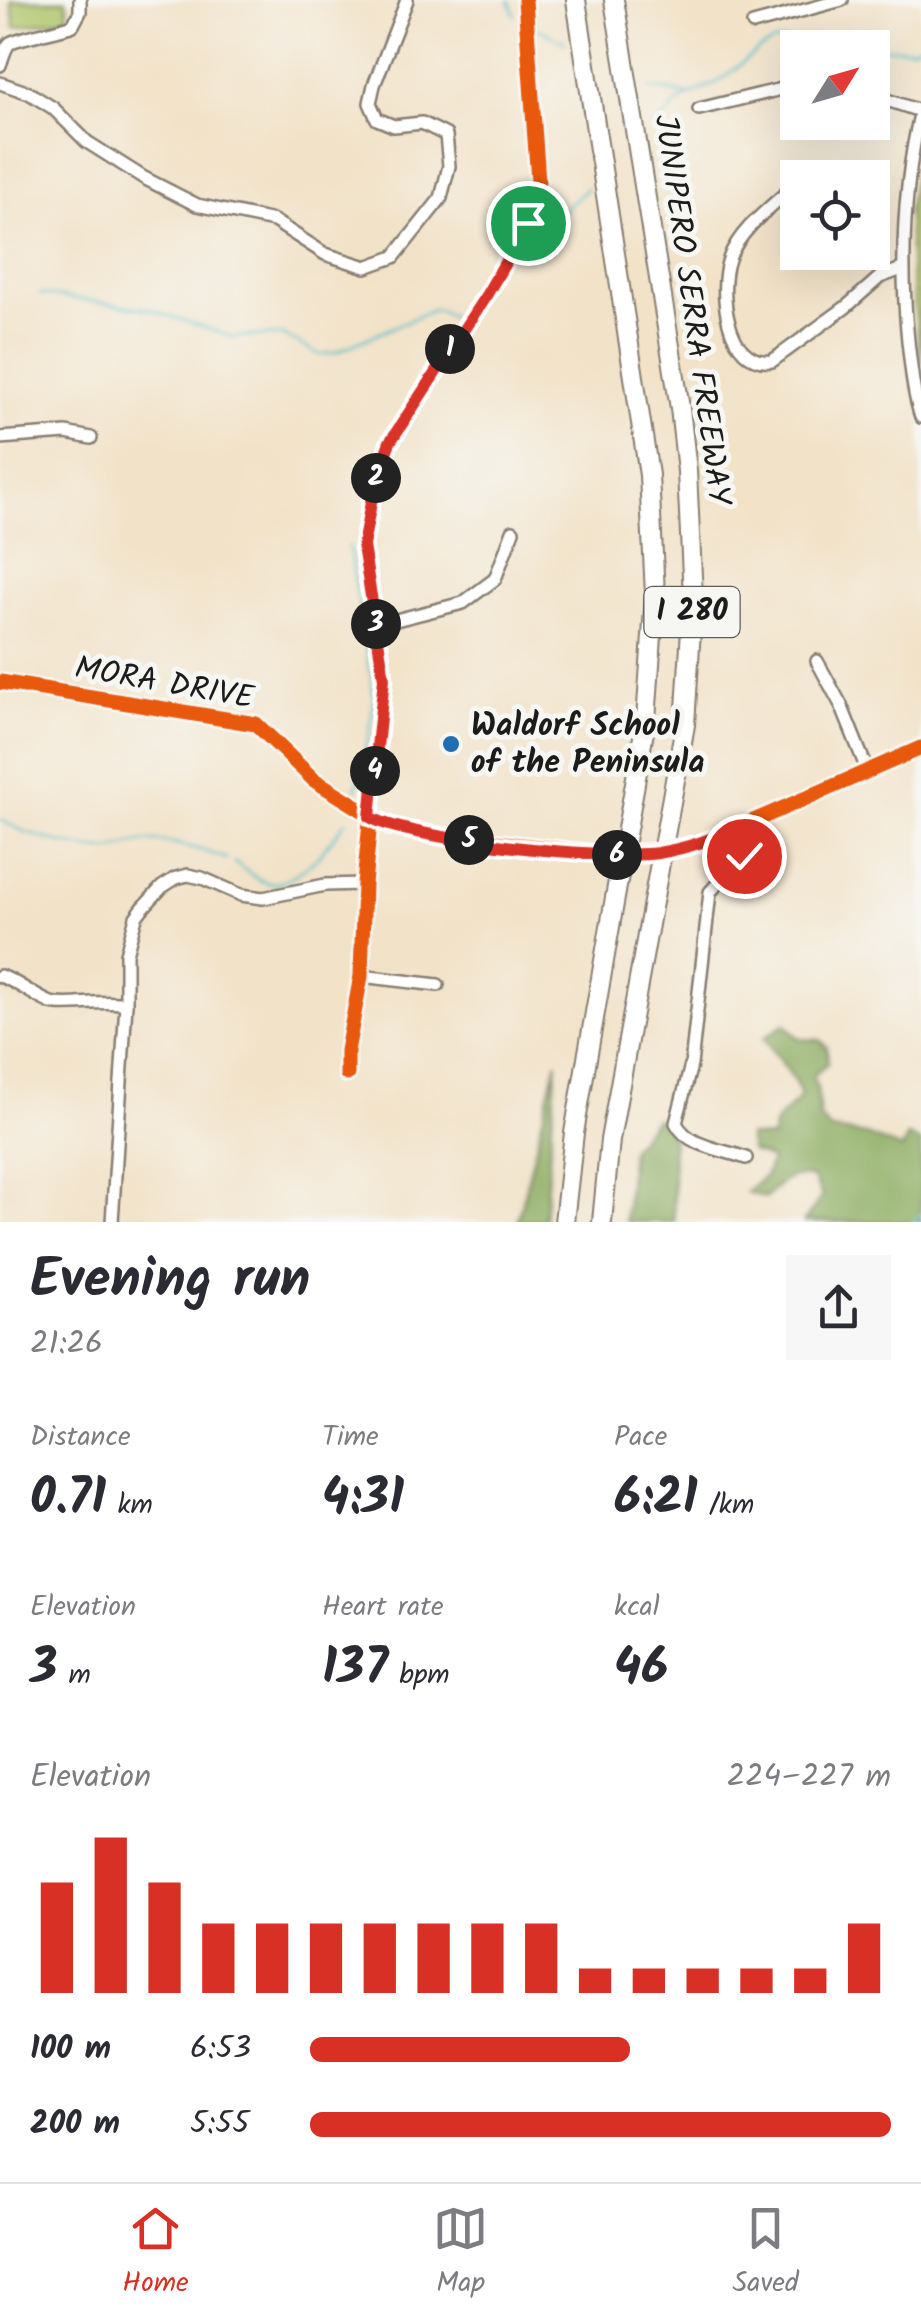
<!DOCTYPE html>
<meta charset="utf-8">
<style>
:root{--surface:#fff;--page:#f7f7f7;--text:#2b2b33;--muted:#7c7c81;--line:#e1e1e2;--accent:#d93025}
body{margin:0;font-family:Kalam,sans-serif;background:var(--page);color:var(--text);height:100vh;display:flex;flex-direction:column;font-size:38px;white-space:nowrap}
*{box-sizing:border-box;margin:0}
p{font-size:32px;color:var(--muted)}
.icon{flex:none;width:55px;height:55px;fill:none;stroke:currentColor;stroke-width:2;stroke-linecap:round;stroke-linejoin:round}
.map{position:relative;height:1222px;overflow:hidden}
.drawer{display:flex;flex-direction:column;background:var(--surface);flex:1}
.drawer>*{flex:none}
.needle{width:65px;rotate:53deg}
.fabs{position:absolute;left:780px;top:30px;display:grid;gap:20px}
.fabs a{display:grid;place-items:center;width:110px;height:110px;border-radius:0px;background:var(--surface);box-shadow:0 10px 40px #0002;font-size:50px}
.pin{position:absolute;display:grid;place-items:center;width:85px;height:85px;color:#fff;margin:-42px;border:5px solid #fff;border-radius:50%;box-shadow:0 2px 10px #0007}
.km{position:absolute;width:50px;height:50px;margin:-25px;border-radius:50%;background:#222;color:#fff;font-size:28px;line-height:50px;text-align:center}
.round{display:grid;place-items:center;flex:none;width:105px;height:105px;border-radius:0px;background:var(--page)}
.summary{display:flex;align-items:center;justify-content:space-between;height:170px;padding:0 30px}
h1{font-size:55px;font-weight:700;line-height:75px}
.metrics{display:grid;grid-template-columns:repeat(3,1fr);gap:15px;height:170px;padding:10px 30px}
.metrics div{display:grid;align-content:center}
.metrics b{font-size:50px;font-weight:700}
.metrics small{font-size:28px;font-weight:400}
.metrics p{font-size:28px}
.chart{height:280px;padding:20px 30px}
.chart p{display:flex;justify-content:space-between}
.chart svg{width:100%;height:180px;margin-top:10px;stroke:var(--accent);stroke-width:6}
ul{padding:0 30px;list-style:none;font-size:32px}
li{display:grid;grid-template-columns:160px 120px 1fr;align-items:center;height:75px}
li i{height:25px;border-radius:12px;background:var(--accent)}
.menu{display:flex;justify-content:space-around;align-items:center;height:140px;border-top:2px solid var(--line);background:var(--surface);font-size:28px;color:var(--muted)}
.menu a{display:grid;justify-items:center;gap:5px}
.menu .on{color:var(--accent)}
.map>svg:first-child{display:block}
.green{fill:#aec569;stroke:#657042;stroke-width:2.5}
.forest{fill:#8aaa5d;stroke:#53633c;stroke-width:2.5}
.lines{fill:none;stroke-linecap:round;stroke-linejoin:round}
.stream{stroke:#53c0ca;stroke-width:2.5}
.minor-casing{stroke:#877f72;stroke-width:16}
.highway-casing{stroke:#877f72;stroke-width:22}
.minor{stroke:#fff;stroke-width:11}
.highway{stroke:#fff;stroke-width:18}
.minor-bridge-casing{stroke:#877f72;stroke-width:16;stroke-linecap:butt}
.minor-bridge{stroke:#fff;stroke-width:11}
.cycleway-casing{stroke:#f6f6f2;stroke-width:21}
.cycleway{stroke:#e8590c;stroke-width:15}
.route-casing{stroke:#fff;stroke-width:20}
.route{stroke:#d93025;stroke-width:12}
.poi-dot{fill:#1f6fb2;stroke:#f6f6f2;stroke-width:4}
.labels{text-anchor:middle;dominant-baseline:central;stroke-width:10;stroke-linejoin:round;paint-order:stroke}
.shield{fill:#f6f6f2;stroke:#5d5d5c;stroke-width:2.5}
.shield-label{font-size:30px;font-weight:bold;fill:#1c1c1c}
.street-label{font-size:32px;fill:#1c1c1c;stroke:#f6f6f2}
.poi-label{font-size:32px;font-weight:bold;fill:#1c1c1c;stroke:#f6f6f2;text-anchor:start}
</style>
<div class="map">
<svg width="921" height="1222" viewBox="0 0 921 1222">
<rect width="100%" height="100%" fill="#f6f6f2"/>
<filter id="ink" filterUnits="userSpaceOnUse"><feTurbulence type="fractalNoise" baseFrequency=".01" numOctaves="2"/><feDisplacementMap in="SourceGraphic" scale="20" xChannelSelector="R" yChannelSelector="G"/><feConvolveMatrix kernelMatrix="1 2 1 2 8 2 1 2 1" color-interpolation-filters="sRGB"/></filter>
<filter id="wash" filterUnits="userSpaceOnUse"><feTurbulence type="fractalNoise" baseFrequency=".0048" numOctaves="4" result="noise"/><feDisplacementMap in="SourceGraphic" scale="40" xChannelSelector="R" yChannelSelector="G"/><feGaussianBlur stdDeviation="2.25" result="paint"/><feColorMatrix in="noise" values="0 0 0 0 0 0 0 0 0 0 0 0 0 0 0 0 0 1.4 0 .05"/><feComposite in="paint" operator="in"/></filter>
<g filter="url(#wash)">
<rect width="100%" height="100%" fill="#f2e2c7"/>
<g class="green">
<path d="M 11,0 L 66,0 L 68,15 L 64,19 L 15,27 Z"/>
<path d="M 921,140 L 921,364 L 911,272 L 908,210 Z"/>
</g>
<g class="forest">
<path d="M 785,1024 L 799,1039 L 820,1040 L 827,1047 L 828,1063 L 812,1077 L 817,1087 L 820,1118 L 831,1130 L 866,1135 L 902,1149 L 908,1136 L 921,1142 L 921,1222 L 804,1222 L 822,1196 L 813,1178 C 792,1172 780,1182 766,1198 L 746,1192 L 766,1175 L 771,1159 L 751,1151 L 748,1136 L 772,1138 L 775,1122 L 801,1097 C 794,1072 776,1060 764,1038 Z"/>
<path d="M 557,1061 L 544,1222 L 517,1222 Z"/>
<path d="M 656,1118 L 672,1129 L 674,1222 L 625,1222 L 631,1148 Z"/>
</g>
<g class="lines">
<g class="stream">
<path d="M 509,0 L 515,15"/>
<path d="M 535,27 L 565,42"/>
<path d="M 872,48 L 913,48 L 921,44"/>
<path d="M 650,88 L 687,94"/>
<path d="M 655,128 L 681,99 L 718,82 L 759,50 L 774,42 L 820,36 L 870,48"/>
<path d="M 547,226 L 587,188"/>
<path d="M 40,294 L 149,309 L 232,337 L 283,335 L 320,355 L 336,352 L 435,309 L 461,321"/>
<path d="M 349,546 L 374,697 L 370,732 L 356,790"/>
<path d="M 0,819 C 24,835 84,852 112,849 C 125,847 138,841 151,841 C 176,841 203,850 227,859"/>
<path d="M 317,858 L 346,821"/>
<path d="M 234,862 C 273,892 276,890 315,860"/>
<path d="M 912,1222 L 921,1215"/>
</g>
</g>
</g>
<g filter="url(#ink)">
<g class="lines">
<g class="minor-casing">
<g id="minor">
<path d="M 753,24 L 842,0"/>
<path d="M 0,65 C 3,58 5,47 10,43 C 16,38 61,30 73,25 L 80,12 L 80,0"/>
<path d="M 0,83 L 29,93 L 53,108 L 87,142 L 144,178 L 197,205 L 274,221 L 325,254 L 366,267 L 394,257 L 441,198 L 449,166 L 446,135 L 422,123 L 394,126 L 377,119 L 370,103 L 374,85 L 407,0"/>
<path d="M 872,95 L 920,111"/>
<path d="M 699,109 L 798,85"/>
<path d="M 921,110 C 903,186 900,263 908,341 C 911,366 913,393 921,417"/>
<path d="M 803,178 L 821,163"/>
<path d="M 798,182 C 775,204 739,229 729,259 C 718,290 726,367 772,361 L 846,307 L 880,277 L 902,269"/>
<path d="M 0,438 L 66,433 L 91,438"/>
<path d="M 376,625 L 463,603 L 495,579 L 513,531"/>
<path d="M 817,661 L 841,705 L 868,772"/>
<path d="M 0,682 L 256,724 L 314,780 L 390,827 L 441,836 L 598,854"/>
<path d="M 738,826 L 744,855 L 710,892 L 691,1065 L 676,1123 C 688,1147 722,1149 746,1158"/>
<path d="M 688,847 L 805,800 L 921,748"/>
<path d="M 0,976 C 19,982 33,996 51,1003 C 68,1008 103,999 126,1004"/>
<path d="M 361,976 L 438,985"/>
<path d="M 347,1074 L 347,1051 L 361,976 L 364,884 L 384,678 L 363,545 L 375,481 L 390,442 L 487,294 L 528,223 L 538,181 L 525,0"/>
<path d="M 112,1222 L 126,1004 L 126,954 L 136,917 L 142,909 L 162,887 L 176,878 L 188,875 L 202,878 L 241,895 L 263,898 L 325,885 L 364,884"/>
</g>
</g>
<g class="highway-casing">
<g id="highway">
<path d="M 564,1222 L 574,1133 L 646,720 L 655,594 L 649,475 L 576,0"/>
<path d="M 602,1222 L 610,1140 L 685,725 L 693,597 L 687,471 L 680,408 L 614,0"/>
</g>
</g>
<use href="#minor" class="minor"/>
<use href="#highway" class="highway"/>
<g class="minor-bridge-casing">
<path id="minor-bridge" d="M 598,854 L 629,855 L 688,847"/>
</g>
<use href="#minor-bridge" class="minor-bridge"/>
<g class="cycleway-casing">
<g id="cycleway">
<path d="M 0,682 L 256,724 L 314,780 L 390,827 L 441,836 L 598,854 L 658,852 L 703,843 L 921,748"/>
<path d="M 347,1074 L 347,1051 L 361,976 L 364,884 L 384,678 L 363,545 L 375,481 L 390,442 L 487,294 L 528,223 L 538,181 L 525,0"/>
</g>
</g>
<use href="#cycleway" class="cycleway"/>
</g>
</g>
<g class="lines" filter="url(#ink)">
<g class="route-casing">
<path id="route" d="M 528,223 L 487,294 L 390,442 L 375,481 L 363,546 L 384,678 L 370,817 C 411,841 608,860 658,853 C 687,848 713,840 738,826 L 744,856"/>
</g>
<use href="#route" class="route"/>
</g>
<circle class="poi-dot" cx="451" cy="744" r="10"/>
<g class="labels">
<rect class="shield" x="644.5" y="587" width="95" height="50" rx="8"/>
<g class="shield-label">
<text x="692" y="612">I 280</text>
</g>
<g class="street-label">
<text transform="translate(691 310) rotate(82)">JUNIPERO SERRA FREEWAY</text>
<text transform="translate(164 684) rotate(10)">MORA DRIVE</text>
</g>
<g class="poi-label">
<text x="471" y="726">Waldorf School<tspan x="471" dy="37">of the Peninsula</tspan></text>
</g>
</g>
</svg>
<div class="fabs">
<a><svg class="needle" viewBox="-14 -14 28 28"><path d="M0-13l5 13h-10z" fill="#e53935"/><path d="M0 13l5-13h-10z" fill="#7c7c81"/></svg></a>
<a><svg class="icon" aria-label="locate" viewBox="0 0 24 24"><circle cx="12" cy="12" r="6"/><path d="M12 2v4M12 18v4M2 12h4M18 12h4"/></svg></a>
</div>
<div class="pin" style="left:528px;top:223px;background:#1e9e55"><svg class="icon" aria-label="arrive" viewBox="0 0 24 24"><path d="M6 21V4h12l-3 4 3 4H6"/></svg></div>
<div class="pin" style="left:744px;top:856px;background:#d93025"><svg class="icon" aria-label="check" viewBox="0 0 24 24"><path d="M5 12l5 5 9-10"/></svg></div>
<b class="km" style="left:450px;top:349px">1</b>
<b class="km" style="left:376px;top:478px">2</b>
<b class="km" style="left:376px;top:624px">3</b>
<b class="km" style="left:375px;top:771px">4</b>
<b class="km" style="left:469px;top:840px">5</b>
<b class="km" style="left:617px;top:855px">6</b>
</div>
<section class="drawer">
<div class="summary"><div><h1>Evening run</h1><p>21:26</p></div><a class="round"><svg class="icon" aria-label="share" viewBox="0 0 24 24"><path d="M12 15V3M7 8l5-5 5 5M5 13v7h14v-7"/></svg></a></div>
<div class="metrics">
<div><p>Distance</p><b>0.71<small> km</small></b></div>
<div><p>Time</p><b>4:31</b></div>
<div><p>Pace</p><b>6:21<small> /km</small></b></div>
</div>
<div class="metrics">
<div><p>Elevation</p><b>3<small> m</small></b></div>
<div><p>Heart rate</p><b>137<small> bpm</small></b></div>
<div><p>kcal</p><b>46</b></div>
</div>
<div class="chart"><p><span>Elevation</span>224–227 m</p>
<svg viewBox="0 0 160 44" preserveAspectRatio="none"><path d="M5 44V17M15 44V6M25 44V17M35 44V27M45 44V27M55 44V27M65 44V27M75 44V27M85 44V27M95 44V27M105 44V38M115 44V38M125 44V38M135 44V38M145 44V38M155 44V27"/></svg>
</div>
<ul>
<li><b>100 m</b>6:53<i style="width:55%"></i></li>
<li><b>200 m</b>5:55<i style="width:100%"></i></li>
</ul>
</section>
<nav class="menu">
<a class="on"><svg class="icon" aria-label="home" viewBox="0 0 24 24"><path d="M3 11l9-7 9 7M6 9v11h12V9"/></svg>Home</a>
<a><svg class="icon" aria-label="map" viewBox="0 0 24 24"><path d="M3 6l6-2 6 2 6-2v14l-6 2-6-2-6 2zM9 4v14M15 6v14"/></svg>Map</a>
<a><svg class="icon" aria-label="saved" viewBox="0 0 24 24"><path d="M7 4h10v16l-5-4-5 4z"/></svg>Saved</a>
</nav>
